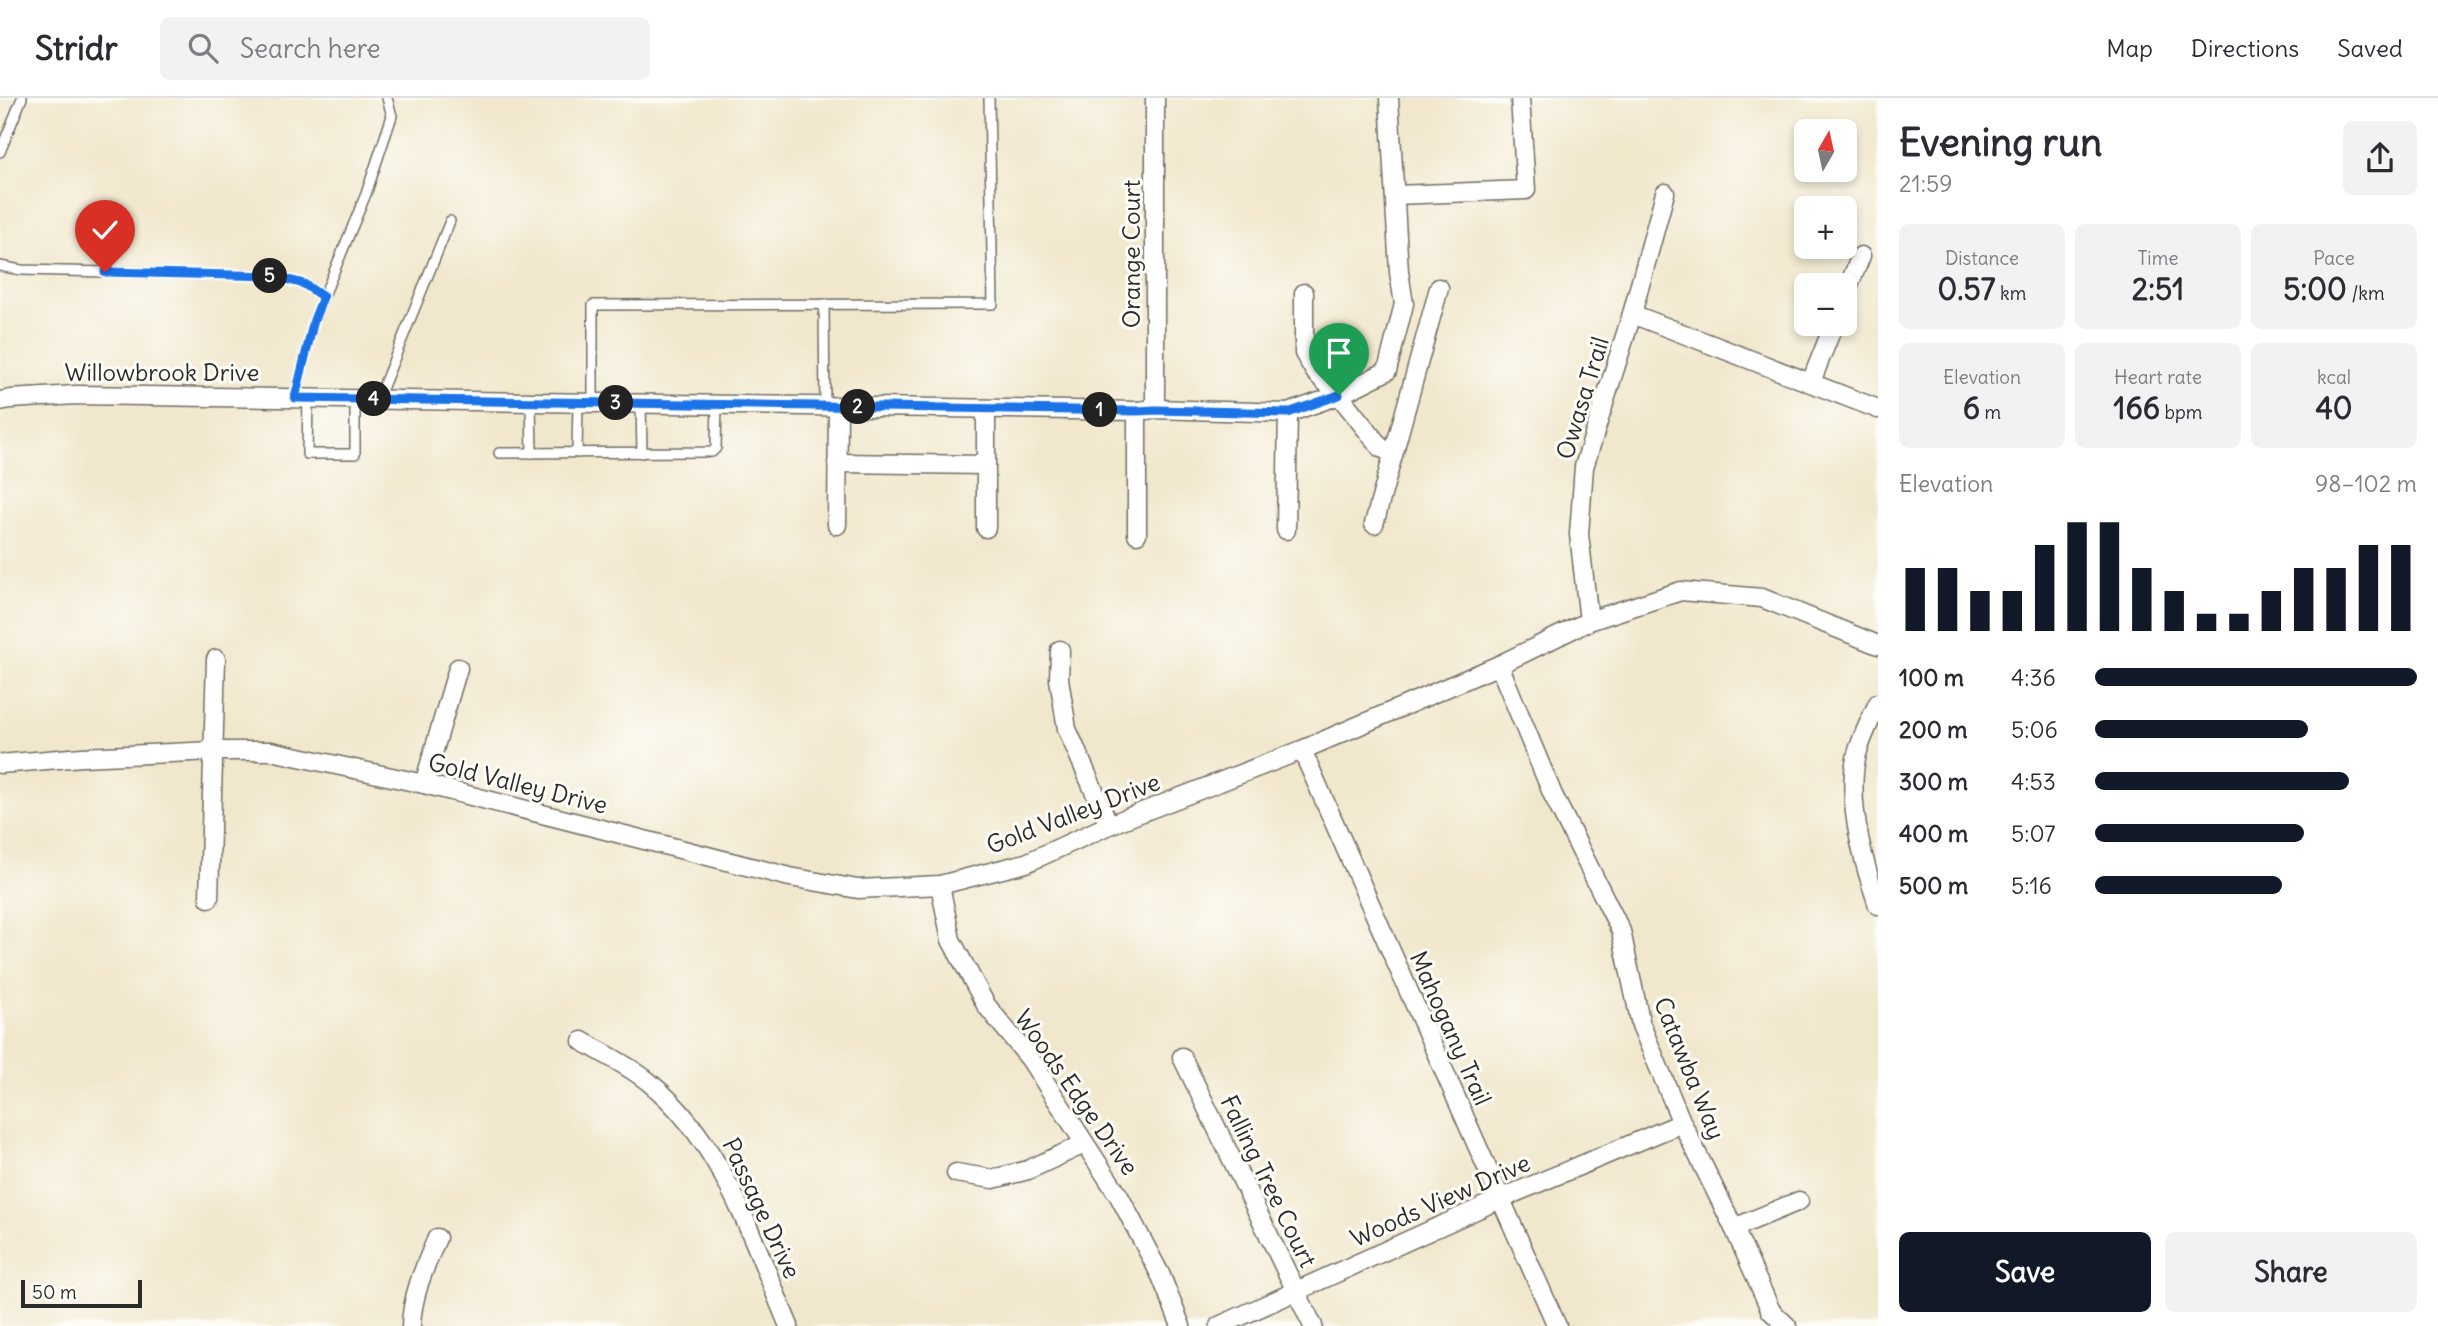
<!DOCTYPE html>
<meta charset="utf-8">
<style>
:root{--surface:#fff;--page:#f2f2f3;--text:#2b2b33;--muted:#7c7c81;--line:#e1e1e2;--accent:#111827}
body{margin:0;font-family:Delius,sans-serif;background:var(--page);color:var(--text);height:100vh;display:flex;flex-direction:column;font-size:26px;white-space:nowrap}
*{box-sizing:border-box;margin:0}
p{font-size:23px;color:var(--muted)}
.icon{flex:none;width:38px;height:38px;fill:none;stroke:currentColor;stroke-width:2;stroke-linecap:round;stroke-linejoin:round}
.map{position:relative;flex:1;overflow:hidden}
.side{display:flex;flex-direction:column;background:var(--surface);width:560px}
.side>*{flex:none}
.needle{width:46px;rotate:9deg}
.fabs{position:absolute;left:1794px;top:21px;display:grid;gap:14px}
.fabs a{display:grid;place-items:center;width:63px;height:63px;border-radius:10px;background:var(--surface);box-shadow:0 4px 10px #0003;font-size:35px}
.scale{position:absolute;left:21px;bottom:18px;width:121px;box-sizing:border-box;padding-left:7px;border:4px solid #2b2b2b;border-top:0;font-size:19px;line-height:24px;white-space:nowrap;color:#2b2b2b;-webkit-text-stroke:5px #fdfcf7;paint-order:stroke}
.pin{position:absolute;display:grid;place-items:center;width:60px;height:60px;color:#fff;margin:-72px -30px;border-radius:50% 50% 50% 0;rotate:-45deg;box-shadow:0 0 7px #0007}
.pin .icon{rotate:45deg}
.km{position:absolute;width:35px;height:35px;margin:-18px;border-radius:50%;background:#222;color:#fff;font-size:19px;line-height:35px;text-align:center}
.round{display:grid;place-items:center;flex:none;width:74px;height:74px;border-radius:10px;background:var(--page)}
.headline{display:flex;align-items:center;justify-content:space-between;height:119px;padding:0 21px}
h1{font-size:38px;font-weight:800;line-height:52px}
.stats{display:grid;grid-template-columns:repeat(3,1fr);gap:10px;height:119px;padding:7px 21px}
.stats div{display:grid;align-content:center;border-radius:10px;background:var(--page);text-align:center}
.stats b{font-size:30px;font-weight:800}
.stats small{font-size:19px;font-weight:400}
.stats p{font-size:19px}
.chart{height:196px;padding:14px 21px}
.chart p{display:flex;justify-content:space-between}
.chart svg{width:100%;height:126px;margin-top:7px;stroke:var(--accent);stroke-width:6}
.action{display:flex;gap:14px;margin-top:auto;padding:14px 21px}
.action a{flex:1;height:80px;border-radius:10px;background:var(--accent);color:#fff;font-size:28px;font-weight:800;line-height:80px;text-align:center}
.action a+a{background:var(--page);color:var(--text)}
ul{padding:0 21px;list-style:none;font-size:23px}
li{display:grid;grid-template-columns:112px 84px 1fr;align-items:center;height:52px}
li i{height:18px;border-radius:9px;background:var(--accent)}
header{display:flex;align-items:center;gap:42px;box-sizing:border-box;height:98px;padding:0 35px;background:var(--surface);border-bottom:2px solid var(--line)}
header strong{font-size:33px}
nav{display:flex;gap:38px;margin-inline-start:auto;font-size:24px}
.search{width:490px;height:63px;background:var(--page);display:flex;align-items:center;gap:18px;box-sizing:border-box;padding:0 24px;border-radius:10px;color:var(--muted);font-size:26px}
main{display:flex;flex:1;min-height:0}
.map>svg:first-child{display:block}
.lines{fill:none;stroke-linecap:round;stroke-linejoin:round}
.service-casing{stroke:#706d63;stroke-width:12}
.minor-casing{stroke:#706d63;stroke-width:21}
.service{stroke:#fff;stroke-width:9}
.minor{stroke:#fff;stroke-width:18}
.route-casing{stroke:#fff;stroke-width:14}
.route{stroke:#1a73e8;stroke-width:9}
.labels{text-anchor:middle;dominant-baseline:central;stroke-width:6;stroke-linejoin:round;paint-order:stroke}
.street-label{font-size:24px;fill:#2b2b2b;stroke:#fdfcf7}
</style>
<header>
<strong>Stridr</strong>
<div class="search"><svg class="icon" aria-label="search" viewBox="0 0 24 24"><circle cx="10" cy="10" r="6"/><path d="M15 15l6 6"/></svg>Search here</div>
<nav><a>Map</a><a>Directions</a><a>Saved</a></nav>
</header>
<main>
<div class="map">
<svg width="1878" height="1228" viewBox="0 0 1878 1228">
<rect width="100%" height="100%" fill="#fdfcf7"/>
<filter id="ink" filterUnits="userSpaceOnUse"><feTurbulence type="fractalNoise" baseFrequency=".0143" numOctaves="2"/><feDisplacementMap in="SourceGraphic" scale="14" xChannelSelector="R" yChannelSelector="G"/><feConvolveMatrix kernelMatrix="1 2 1 2 8 2 1 2 1" color-interpolation-filters="sRGB"/></filter>
<filter id="wash" filterUnits="userSpaceOnUse"><feTurbulence type="fractalNoise" baseFrequency=".00686" numOctaves="4" result="noise"/><feDisplacementMap in="SourceGraphic" scale="28" xChannelSelector="R" yChannelSelector="G"/><feGaussianBlur stdDeviation="1.57" result="paint"/><feColorMatrix in="noise" values="0 0 0 0 0 0 0 0 0 0 0 0 0 0 0 0 0 1.4 0 .05"/><feComposite in="paint" operator="in"/></filter>
<g filter="url(#wash)">
<rect width="100%" height="100%" fill="#f1e7cc"/>
</g>
<g filter="url(#ink)">
<g class="lines">
<g class="service-casing">
<g id="service">
<path d="M 0,54 L 22,0"/>
<path d="M 0,168 L 21,172 L 274,178 L 304,186 L 323,199"/>
<path d="M 824,206 L 825,308"/>
<path d="M 295,300 L 314,222 L 366,96 L 392,18 L 387,0"/>
<path d="M 308,300 L 307,356 L 355,356 L 355,301"/>
<path d="M 378,301 L 450,123"/>
<path d="M 531,304 L 532,355"/>
<path d="M 593,304 L 593,207 L 993,206 L 989,0"/>
<path d="M 641,305 L 642,355"/>
<path d="M 499,355 L 712,354 L 716,350 L 717,306"/>
<path d="M 577,355 L 578,304"/>
</g>
</g>
<g class="minor-casing">
<g id="minor">
<path d="M 1155,0 L 1155,311"/>
<path d="M 1395,97 L 1526,92 L 1520,0"/>
<path d="M 1304,195 L 1304,255 L 1316,275 L 1339,297 L 1381,350 L 1393,355"/>
<path d="M 1844,199 L 1861,158"/>
<path d="M 1632,216 L 1878,311"/>
<path d="M 1811,284 L 1834,226"/>
<path d="M 0,303 L 11,301 L 76,297 L 1137,313 L 1155,311 L 1288,315 L 1339,297 L 1387,273 L 1404,206 L 1399,174 L 1389,0"/>
<path d="M 1137,313 L 1137,436"/>
<path d="M 837,365 L 986,367"/>
<path d="M 1374,426 L 1439,190"/>
<path d="M 837,427 L 838,308"/>
<path d="M 986,430 L 986,311"/>
<path d="M 1286,432 L 1288,315"/>
<path d="M 1589,523 L 1579,436 L 1584,369 L 1632,216 L 1665,95"/>
<path d="M 1060,552 L 1059,581 L 1067,631 L 1109,727"/>
<path d="M 1499,567 L 1553,697 L 1621,833 L 1641,927 L 1682,1025 L 1734,1130 L 1771,1213 L 1787,1228"/>
<path d="M 1878,605 C 1871,621 1862,638 1857,656 C 1846,701 1863,764 1878,807"/>
<path d="M 1302,652 L 1557,1228"/>
<path d="M 0,666 L 82,659 L 214,653 L 271,653 L 424,686 L 790,779 L 858,791 L 940,787 L 1026,765 L 1109,727 L 1302,652 L 1499,567 L 1589,523 L 1681,493 L 1762,500 L 1878,547"/>
<path d="M 424,686 L 458,570"/>
<path d="M 940,787 L 951,842 L 986,907 L 1030,961 L 1119,1098 L 1161,1178 L 1181,1228"/>
<path d="M 209,800 L 216,561"/>
<path d="M 582,943 C 604,956 630,968 650,985 C 723,1044 753,1144 789,1228"/>
<path d="M 1182,959 L 1313,1228"/>
<path d="M 956,1075 L 993,1081 L 1028,1072 L 1084,1046"/>
<path d="M 1734,1130 L 1799,1103"/>
<path d="M 411,1228 C 412,1197 425,1168 437,1140"/>
<path d="M 1219,1228 L 1500,1101 L 1682,1025"/>
</g>
</g>
<use href="#service" class="service"/>
<use href="#minor" class="minor"/>
</g>
</g>
<g class="lines" filter="url(#ink)">
<g class="route-casing">
<path id="route" d="M 105,174 L 274,178 L 304,186 L 323,199 L 314,222 L 295,300 L 1137,313 L 1155,312 L 1288,315 L 1339,297"/>
</g>
<use href="#route" class="route"/>
</g>
<g class="labels">
<g class="street-label">
<text transform="translate(1131 156) rotate(-90)">Orange Court</text>
<text x="162" y="274">Willowbrook Drive</text>
<text transform="translate(1582 300) rotate(-73)">Owasa Trail</text>
<text transform="translate(518 685) rotate(14)">Gold Valley Drive</text>
<text transform="translate(1073 715) rotate(-21)">Gold Valley Drive</text>
<text transform="translate(1451 930) rotate(66)">Mahogany Trail</text>
<text transform="translate(1690 970) rotate(68)">Catawba Way</text>
<text transform="translate(1077 994) rotate(55)">Woods Edge Drive</text>
<text transform="translate(1269 1083) rotate(64)">Falling Tree Court</text>
<text transform="translate(1440 1102) rotate(-24)">Woods View Drive</text>
<text transform="translate(762 1110) rotate(65)">Passage Drive</text>
</g>
</g>
</svg>
<div class="fabs">
<a><svg class="needle" viewBox="-14 -14 28 28"><path d="M0-13l5 13h-10z" fill="#e53935"/><path d="M0 13l5-13h-10z" fill="#7c7c81"/></svg></a>
<a>+</a>
<a>−</a>
</div>
<div class="scale">50 m</div>
<div class="pin" style="left:1339px;top:297px;background:#1e9e55"><svg class="icon" aria-label="arrive" viewBox="0 0 24 24"><path d="M6 21V4h12l-3 4 3 4H6"/></svg></div>
<div class="pin" style="left:105px;top:174px;background:#d93025"><svg class="icon" aria-label="check" viewBox="0 0 24 24"><path d="M5 12l5 5 9-10"/></svg></div>
<b class="km" style="left:1100px;top:312px">1</b>
<b class="km" style="left:858px;top:309px">2</b>
<b class="km" style="left:616px;top:305px">3</b>
<b class="km" style="left:374px;top:301px">4</b>
<b class="km" style="left:270px;top:178px">5</b>
</div>
<section class="side">
<div class="headline"><div><h1>Evening run</h1><p>21:59</p></div><a class="round"><svg class="icon" aria-label="share" viewBox="0 0 24 24"><path d="M12 15V3M7 8l5-5 5 5M5 13v7h14v-7"/></svg></a></div>
<div class="stats">
<div><p>Distance</p><b>0.57<small> km</small></b></div>
<div><p>Time</p><b>2:51</b></div>
<div><p>Pace</p><b>5:00<small> /km</small></b></div>
</div>
<div class="stats">
<div><p>Elevation</p><b>6<small> m</small></b></div>
<div><p>Heart rate</p><b>166<small> bpm</small></b></div>
<div><p>kcal</p><b>40</b></div>
</div>
<div class="chart"><p><span>Elevation</span>98–102 m</p>
<svg viewBox="0 0 160 44" preserveAspectRatio="none"><path d="M5 44V22M15 44V22M25 44V30M35 44V30M45 44V14M55 44V6M65 44V6M75 44V22M85 44V30M95 44V38M105 44V38M115 44V30M125 44V22M135 44V22M145 44V14M155 44V14"/></svg>
</div>
<ul>
<li><b>100 m</b>4:36<i style="width:100%"></i></li>
<li><b>200 m</b>5:06<i style="width:66%"></i></li>
<li><b>300 m</b>4:53<i style="width:79%"></i></li>
<li><b>400 m</b>5:07<i style="width:65%"></i></li>
<li><b>500 m</b>5:16<i style="width:58%"></i></li>
</ul>
<div class="action"><a>Save</a><a>Share</a></div>
</section>
</main>
